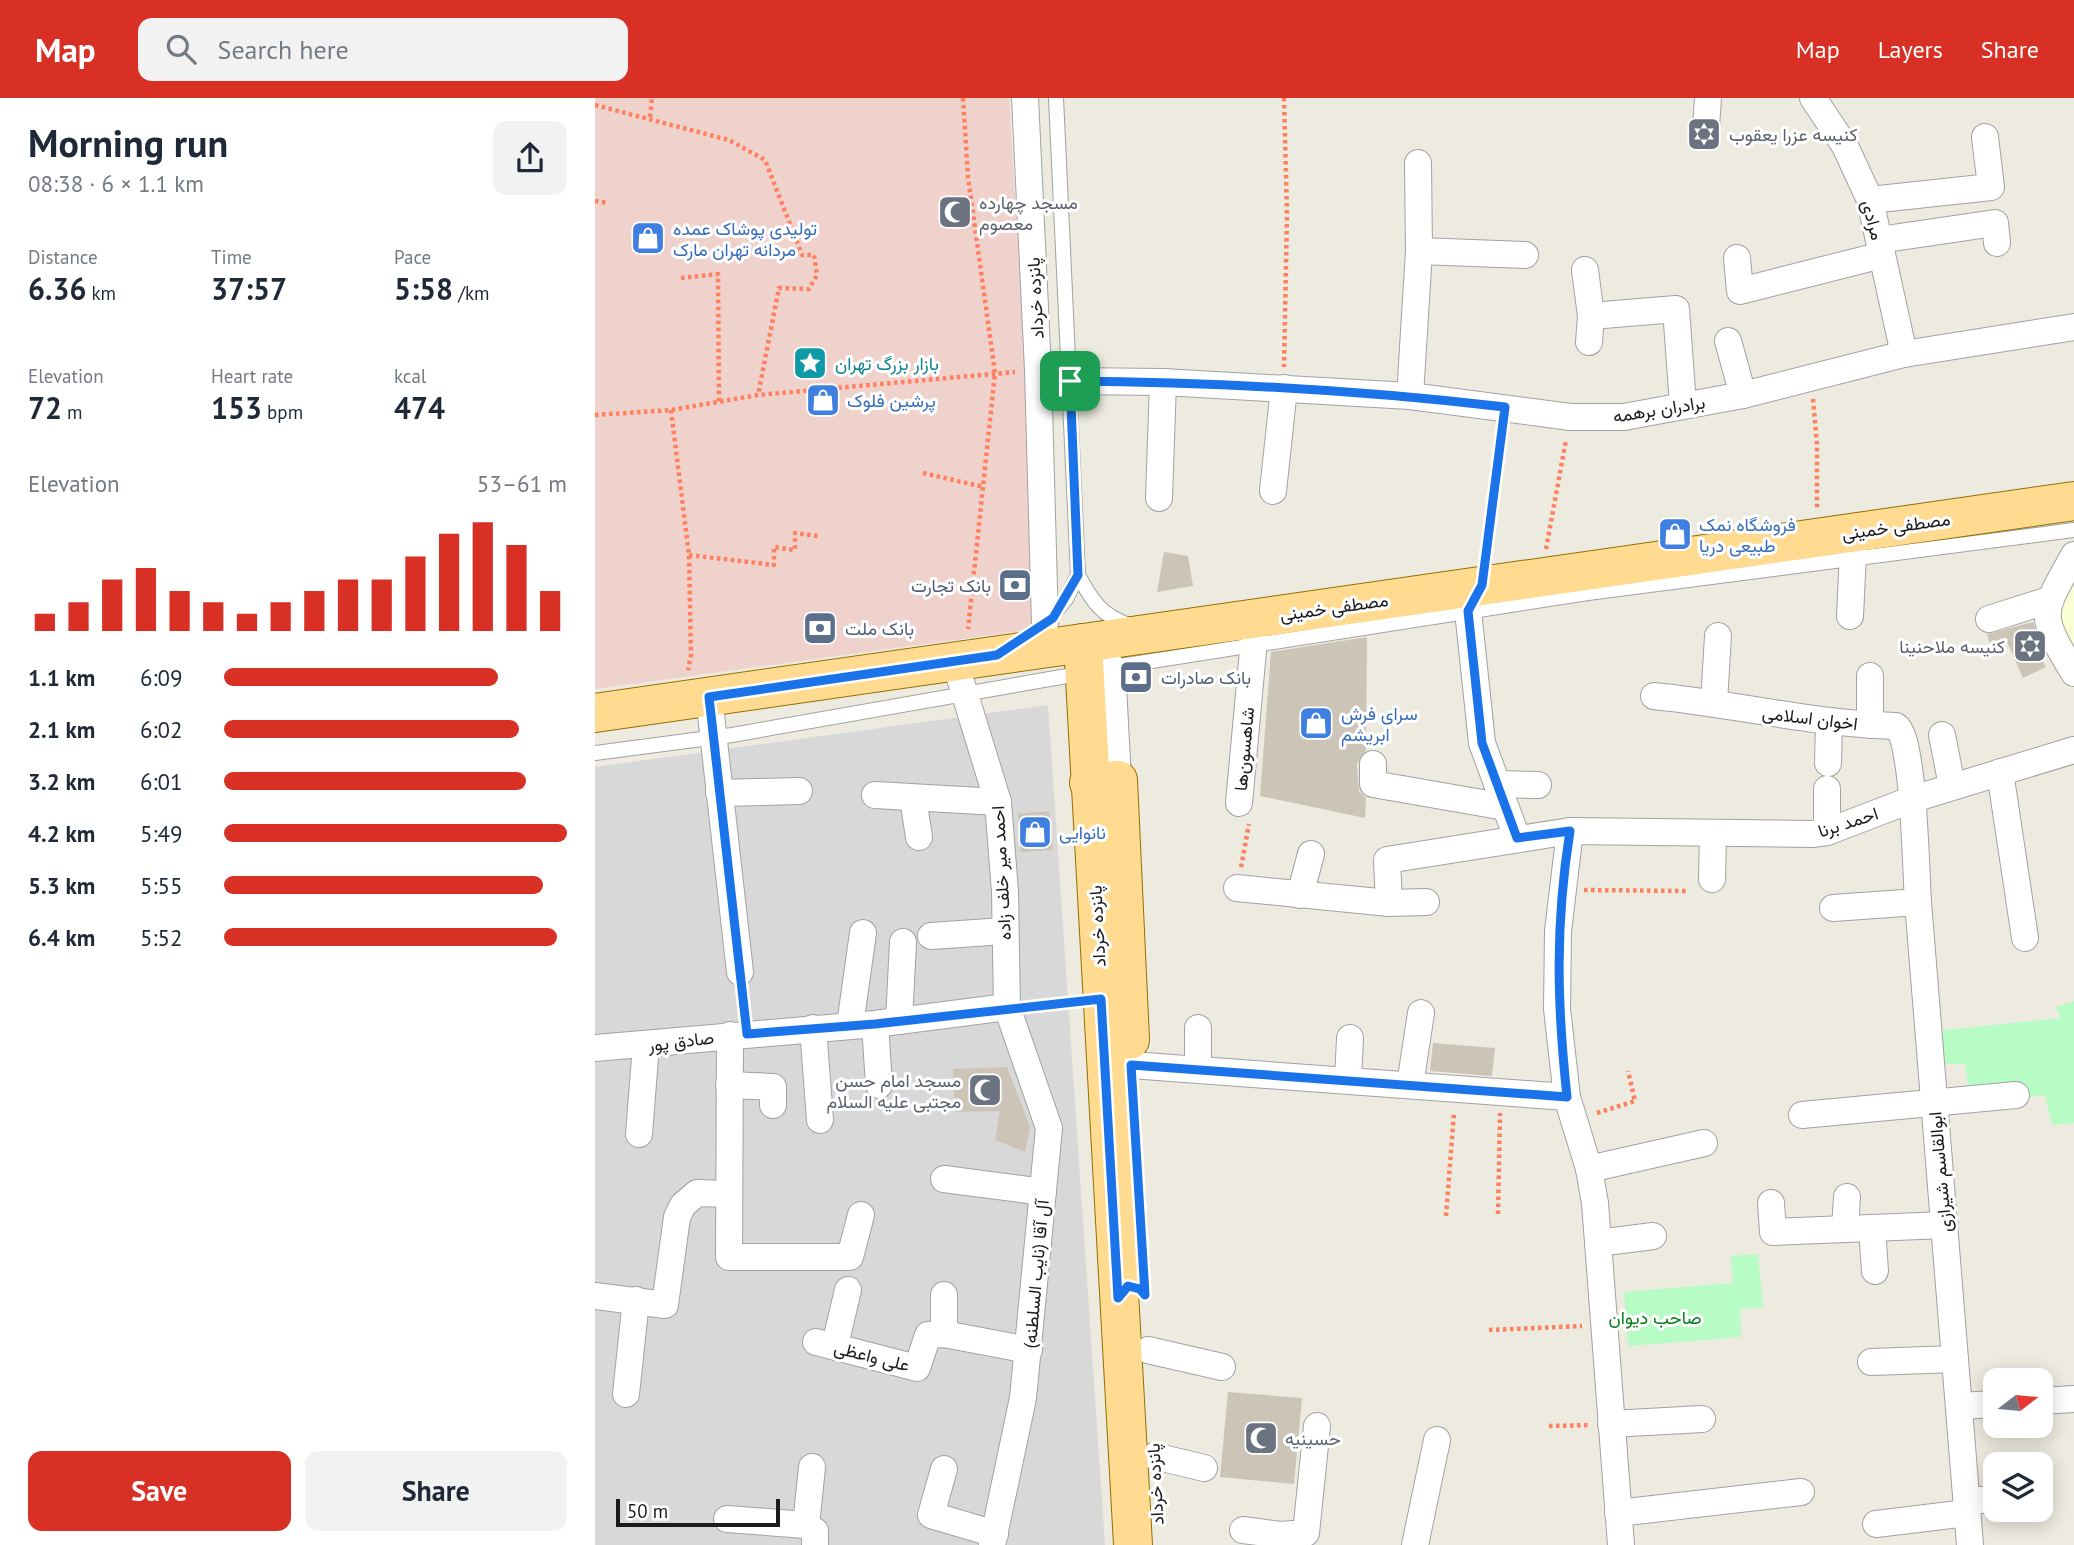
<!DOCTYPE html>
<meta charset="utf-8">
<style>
:root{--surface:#fff;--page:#f2f2f3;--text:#1f2937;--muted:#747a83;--accent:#d93025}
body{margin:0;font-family:"PT Sans",Vazirmatn,sans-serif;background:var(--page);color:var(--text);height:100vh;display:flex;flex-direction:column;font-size:26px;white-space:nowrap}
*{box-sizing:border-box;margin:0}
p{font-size:23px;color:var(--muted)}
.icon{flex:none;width:38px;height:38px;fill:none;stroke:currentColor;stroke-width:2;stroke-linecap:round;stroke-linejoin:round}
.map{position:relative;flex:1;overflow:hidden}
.drawer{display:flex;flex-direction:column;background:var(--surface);width:595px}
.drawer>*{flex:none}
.needle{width:46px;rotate:74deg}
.controls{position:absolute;left:1388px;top:1270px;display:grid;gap:14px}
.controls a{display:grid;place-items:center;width:70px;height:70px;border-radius:14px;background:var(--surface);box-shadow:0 4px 18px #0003;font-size:35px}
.scale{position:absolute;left:21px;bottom:18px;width:164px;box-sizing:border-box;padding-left:7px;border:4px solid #1b1b1b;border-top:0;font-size:19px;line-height:24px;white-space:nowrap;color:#1b1b1b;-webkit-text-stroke:5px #fff;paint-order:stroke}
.pin{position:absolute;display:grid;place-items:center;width:60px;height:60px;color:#fff;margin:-30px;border-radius:14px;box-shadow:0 4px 10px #0006}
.round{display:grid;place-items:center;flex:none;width:74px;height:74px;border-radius:14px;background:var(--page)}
.summary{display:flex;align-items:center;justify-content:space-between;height:119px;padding:0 28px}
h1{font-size:38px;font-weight:800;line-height:52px}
.stats{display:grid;grid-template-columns:repeat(3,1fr);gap:10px;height:119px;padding:7px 28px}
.stats div{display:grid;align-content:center}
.stats b{font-size:30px;font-weight:800}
.stats small{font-size:19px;font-weight:400}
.stats p{font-size:19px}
.chart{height:196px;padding:14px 28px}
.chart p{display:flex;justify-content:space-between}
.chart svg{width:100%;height:126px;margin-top:7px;stroke:var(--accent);stroke-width:6}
.primary-button{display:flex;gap:14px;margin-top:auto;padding:14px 28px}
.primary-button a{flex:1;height:80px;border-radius:14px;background:var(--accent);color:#fff;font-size:28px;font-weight:800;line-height:80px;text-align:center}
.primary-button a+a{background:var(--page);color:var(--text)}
ul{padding:0 28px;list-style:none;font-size:23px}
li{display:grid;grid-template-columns:112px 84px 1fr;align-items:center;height:52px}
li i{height:18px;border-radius:9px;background:var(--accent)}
header{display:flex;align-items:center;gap:42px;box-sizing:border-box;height:98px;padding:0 35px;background:var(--accent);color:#fff}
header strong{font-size:33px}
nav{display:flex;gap:38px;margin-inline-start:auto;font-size:24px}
.search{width:490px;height:63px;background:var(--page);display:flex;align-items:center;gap:18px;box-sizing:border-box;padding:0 24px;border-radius:14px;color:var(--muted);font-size:26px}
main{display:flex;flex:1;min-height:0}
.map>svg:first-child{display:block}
.residential{fill:#d9d8d8}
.commercial{fill:#f0d2cc}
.education{fill:#fbffd6}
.park{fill:#b7fcc4}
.building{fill:#cdc4b8}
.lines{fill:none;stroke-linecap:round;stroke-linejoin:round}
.lane-casing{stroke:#a2a2a2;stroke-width:16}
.street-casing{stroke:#a2a2a2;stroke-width:28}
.primary-casing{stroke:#917000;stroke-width:40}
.path{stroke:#ff7f5e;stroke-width:4.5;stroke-dasharray:3.5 3.5;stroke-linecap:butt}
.lane{stroke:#fff;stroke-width:14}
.street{stroke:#fff;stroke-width:26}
.primary{stroke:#ffdb92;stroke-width:38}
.route-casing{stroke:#fff;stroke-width:14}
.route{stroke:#1a73e8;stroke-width:9}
.labels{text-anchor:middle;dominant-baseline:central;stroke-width:6;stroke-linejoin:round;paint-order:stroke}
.worship-label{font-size:18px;fill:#5b616d;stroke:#fff;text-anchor:start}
.street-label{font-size:18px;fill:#1b1b1b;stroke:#fff}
.shop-label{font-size:18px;fill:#366cbe;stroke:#fff;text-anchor:start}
.culture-label{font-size:18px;fill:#0d838f;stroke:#fff;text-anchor:start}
.service-label{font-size:18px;fill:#4e5e75;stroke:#fff;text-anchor:start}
.park-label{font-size:18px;fill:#057d1b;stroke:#fff}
</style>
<header>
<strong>Map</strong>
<div class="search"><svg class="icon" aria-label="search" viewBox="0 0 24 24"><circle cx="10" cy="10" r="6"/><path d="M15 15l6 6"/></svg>Search here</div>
<nav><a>Map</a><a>Layers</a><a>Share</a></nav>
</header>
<main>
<section class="drawer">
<div class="summary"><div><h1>Morning run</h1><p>08:38 · 6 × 1.1 km</p></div><a class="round"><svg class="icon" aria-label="share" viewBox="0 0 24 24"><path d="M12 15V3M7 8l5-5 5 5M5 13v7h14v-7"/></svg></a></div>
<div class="stats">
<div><p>Distance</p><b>6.36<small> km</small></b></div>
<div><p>Time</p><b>37:57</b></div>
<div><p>Pace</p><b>5:58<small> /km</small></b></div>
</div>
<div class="stats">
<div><p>Elevation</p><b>72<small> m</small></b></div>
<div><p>Heart rate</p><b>153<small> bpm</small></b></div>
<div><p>kcal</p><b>474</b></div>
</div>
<div class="chart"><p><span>Elevation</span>53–61 m</p>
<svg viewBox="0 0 160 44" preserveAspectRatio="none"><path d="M5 44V38M15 44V34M25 44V26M35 44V22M45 44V30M55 44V34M65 44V38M75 44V34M85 44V30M95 44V26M105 44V26M115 44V18M125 44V10M135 44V6M145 44V14M155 44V30"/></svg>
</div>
<ul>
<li><b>1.1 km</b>6:09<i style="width:80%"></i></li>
<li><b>2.1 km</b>6:02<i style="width:86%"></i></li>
<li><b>3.2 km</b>6:01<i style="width:88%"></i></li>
<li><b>4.2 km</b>5:49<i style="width:100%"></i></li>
<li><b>5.3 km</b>5:55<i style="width:93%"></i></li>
<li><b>6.4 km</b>5:52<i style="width:97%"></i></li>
</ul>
<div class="primary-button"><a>Save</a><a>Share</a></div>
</section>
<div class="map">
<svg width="1479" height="1447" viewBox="0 0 1479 1447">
<rect width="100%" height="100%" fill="#edeadf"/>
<path class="residential" d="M 453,607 L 510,1447 L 0,1447 L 0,669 Z"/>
<path class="commercial" d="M 0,0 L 414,0 L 446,530 L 0,591 Z"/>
<path class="education" d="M 1479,471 L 1479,560 L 1458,523 Z"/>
<g class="park">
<path d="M 1479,903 L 1479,1025 L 1457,1027 L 1450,997 L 1426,1000 L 1374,995 L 1370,966 L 1344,966 L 1342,933 L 1466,920 L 1461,909 Z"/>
<path d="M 1163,1156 L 1168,1209 L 1145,1211 L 1146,1239 L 1033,1248 L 1029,1194 L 1138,1185 L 1136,1158 Z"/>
</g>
<g class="building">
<path d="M 569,454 L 593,458 L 598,488 L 562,494 Z"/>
<path d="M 1438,524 L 1451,558 L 1446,560 L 1451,569 L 1428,580 L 1413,546 L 1396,550 L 1392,536 Z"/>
<path d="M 772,539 L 771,652 L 762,666 L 764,693 L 771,700 L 770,720 L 665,698 L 676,554 Z"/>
<path d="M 454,713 L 458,752 L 426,754 L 423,716 Z"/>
<path d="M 838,945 L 900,950 L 897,978 L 835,973 Z"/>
<path d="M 412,969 L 435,1029 L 430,1054 L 400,1042 L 405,1013 L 360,1014 L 358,971 Z"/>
<path d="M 633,1294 L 707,1300 L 699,1386 L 625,1379 Z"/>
</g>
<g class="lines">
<g class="lane-casing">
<g id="lane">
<path d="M 461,0 L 483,477 C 497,503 507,519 537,528"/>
<path d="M 451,525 L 471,501 L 483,477"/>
<path d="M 512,570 L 993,495 L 1479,432"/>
<path d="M 0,655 L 137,637 L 489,575"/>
</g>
</g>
<g class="street-casing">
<g id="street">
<path d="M 430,0 L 443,272 L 450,526"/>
<path d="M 1218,0 L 1250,48 L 1275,102 L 1309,256"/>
<path d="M 1111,29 L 1113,0"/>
<path d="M 1275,102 L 1396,89 L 1390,39"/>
<path d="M 1284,142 L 1400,125 L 1402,145"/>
<path d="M 824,153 L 930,157"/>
<path d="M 1142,160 L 1145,193 L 1287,157"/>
<path d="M 990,172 L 996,218 L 1081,211 L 1088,307"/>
<path d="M 1133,243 L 1148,297"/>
<path d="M 994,244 L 996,218"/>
<path d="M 475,283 L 568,284 L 815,298 L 975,319 L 1029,319 L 1148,297 L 1309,256 L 1479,229"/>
<path d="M 815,298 L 824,153 L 823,65"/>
<path d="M 678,393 L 689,290"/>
<path d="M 564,400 L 568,284"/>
<path d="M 1479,457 C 1446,517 1442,514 1479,575"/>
<path d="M 887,487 L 873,513 L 887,645 L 922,740"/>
<path d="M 1255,518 L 1259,434"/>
<path d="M 1394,521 L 1454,502"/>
<path d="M 360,564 L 403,704 L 410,794 L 412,909 L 454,1030 L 428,1300 L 397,1447"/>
<path d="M 517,569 L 523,682"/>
<path d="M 1275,578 L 1275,627"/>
<path d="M 1059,598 C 1140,606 1219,626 1301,628 C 1319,638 1321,777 1323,804 L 1375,1447"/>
<path d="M 114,599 L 145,874"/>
<path d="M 1119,604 L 1123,538"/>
<path d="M 1347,637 L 1357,688"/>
<path d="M 1233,665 L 1234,624"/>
<path d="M 778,666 L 778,686 L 910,709"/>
<path d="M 1405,674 L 1430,840"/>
<path d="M 902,686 L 943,687"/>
<path d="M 124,695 L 204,693"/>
<path d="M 280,697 L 403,704"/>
<path d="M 318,700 L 324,739"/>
<path d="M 644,705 L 661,520"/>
<path d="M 975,733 L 963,833 L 962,911 L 972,999 L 994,1071 L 1000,1105 L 1026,1447"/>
<path d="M 1232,734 L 1232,691"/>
<path d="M 1117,781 L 1118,736"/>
<path d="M 642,790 L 794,805 L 831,804"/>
<path d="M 705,797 L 716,756"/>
<path d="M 794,805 L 792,762 L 975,733 L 1217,736 L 1232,734 L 1318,701 L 1479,652"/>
<path d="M 1238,810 L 1323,804"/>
<path d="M 336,838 L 409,833"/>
<path d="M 304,923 L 308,844"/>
<path d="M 280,926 L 284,987"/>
<path d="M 255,927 L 268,835"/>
<path d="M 218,930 L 225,1022"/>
<path d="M 603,930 L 603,971"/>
<path d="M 135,937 L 134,1159 L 255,1159 L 266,1117"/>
<path d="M 0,950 L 280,926 L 412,909"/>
<path d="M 536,967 L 972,999"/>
<path d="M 753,982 L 755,940"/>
<path d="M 134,987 L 178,989 L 178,1007"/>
<path d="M 815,987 L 826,915"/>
<path d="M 1207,1017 L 1421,997"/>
<path d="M 44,1036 L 51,947"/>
<path d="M 994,1071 L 1109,1045"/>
<path d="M 349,1081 L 448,1094"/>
<path d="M 1176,1105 L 1178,1134 L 1350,1127"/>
<path d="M 1277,1130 L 1280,1173"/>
<path d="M 1250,1131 L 1252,1099"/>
<path d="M 1003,1145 L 1058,1138"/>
<path d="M 0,1198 L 70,1207 L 82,1119 L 88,1107 L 102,1095 L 134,1096"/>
<path d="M 349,1236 L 349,1197"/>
<path d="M 221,1244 L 322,1270 L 333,1237 L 349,1236 L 434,1252"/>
<path d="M 240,1247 L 253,1192"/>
<path d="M 553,1252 L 627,1269"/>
<path d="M 1276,1264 L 1360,1261"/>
<path d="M 31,1296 L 41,1202"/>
<path d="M 1446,1303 L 1479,1301"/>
<path d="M 1364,1308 L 1400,1306"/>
<path d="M 1016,1326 L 1107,1321"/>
<path d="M 559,1358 L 609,1370"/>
<path d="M 217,1369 L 211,1427 L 220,1433 L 220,1447"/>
<path d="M 349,1371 L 336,1417 L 400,1436"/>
<path d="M 1372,1403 L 1400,1401"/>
<path d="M 1023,1415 L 1206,1394"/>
<path d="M 132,1421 L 211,1427"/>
<path d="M 1281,1426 L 1372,1415"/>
<path d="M 648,1432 L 686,1437"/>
<path d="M 679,1447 L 686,1437 L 711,1435 L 722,1328"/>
<path d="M 820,1447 L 842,1342"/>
</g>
</g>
<g class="primary-casing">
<g id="primary">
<path d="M 488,545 L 538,1447"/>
<path d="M 0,615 L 1479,403"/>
<path d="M 494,685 L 523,682 L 535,942"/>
</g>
</g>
<g class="path">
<path d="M 368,0 L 373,79 L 400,275 L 373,531"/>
<path d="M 689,0 L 692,116 L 689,269"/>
<path d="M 0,7 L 134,42 L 170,62 L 207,157 L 219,157 L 222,177 L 214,191 L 184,190 L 163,297"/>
<path d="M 55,19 L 57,0"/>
<path d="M 0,103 L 13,105"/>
<path d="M 86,180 L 123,176 L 124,304"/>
<path d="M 1218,301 L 1222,346 L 1222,411"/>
<path d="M 76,312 L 94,457 L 96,557 L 93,572"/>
<path d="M 0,317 L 76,312 L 163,297 L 420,274"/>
<path d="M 328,375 L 389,389"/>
<path d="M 951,451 L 971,342"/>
<path d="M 94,457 L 179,467 L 179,449 L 200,452 L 200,435 L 223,438"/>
<path d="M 890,461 L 906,334"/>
<path d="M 646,769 L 654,726"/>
<path d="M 989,792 L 1093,793"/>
<path d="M 147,895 L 149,914"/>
<path d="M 434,907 L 481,903"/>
<path d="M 1002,1015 L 1040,1003 L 1033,973"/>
<path d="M 903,1116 L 905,1015"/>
<path d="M 851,1118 L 859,1014"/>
<path d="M 894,1232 L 987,1228"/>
<path d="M 954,1328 L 995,1327"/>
</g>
<use href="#lane" class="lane"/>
<use href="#street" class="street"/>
<use href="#primary" class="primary"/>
</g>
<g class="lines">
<g class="route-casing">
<path id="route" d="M 475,283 C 620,284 765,292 910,309 L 887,487 L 873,513 L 887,645 L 922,740 L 975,733 C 960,827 962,905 972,999 L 536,967 L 550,1197 L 545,1191 L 533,1188 L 523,1200 L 506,901 L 280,926 L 152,936 L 114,599 L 402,557 L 458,520 L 483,477 Z"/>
</g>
<use href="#route" class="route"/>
</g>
<defs>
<g id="synagogue-square" transform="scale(1.75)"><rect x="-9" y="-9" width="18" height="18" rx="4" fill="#6b7280" stroke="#fff"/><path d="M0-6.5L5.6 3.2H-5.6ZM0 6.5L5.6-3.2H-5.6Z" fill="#fff"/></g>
<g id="mosque-square" transform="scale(1.75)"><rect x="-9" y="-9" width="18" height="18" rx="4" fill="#6b7280" stroke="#fff"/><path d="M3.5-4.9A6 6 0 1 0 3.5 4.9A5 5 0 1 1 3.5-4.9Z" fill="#fff"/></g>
<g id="shop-square" transform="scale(1.75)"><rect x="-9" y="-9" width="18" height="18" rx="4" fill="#3f7fe0" stroke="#fff"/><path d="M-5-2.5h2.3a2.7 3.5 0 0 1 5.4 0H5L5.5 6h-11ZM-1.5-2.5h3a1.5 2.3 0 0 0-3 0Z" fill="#fff"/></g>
<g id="sight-square" transform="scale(1.75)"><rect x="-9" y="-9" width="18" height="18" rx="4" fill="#0f9aa8" stroke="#fff"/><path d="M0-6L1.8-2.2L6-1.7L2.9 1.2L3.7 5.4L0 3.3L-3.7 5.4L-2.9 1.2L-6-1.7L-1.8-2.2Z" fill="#fff"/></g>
<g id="bank-square" transform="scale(1.75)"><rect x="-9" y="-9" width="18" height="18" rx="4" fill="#5c6f8a" stroke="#fff"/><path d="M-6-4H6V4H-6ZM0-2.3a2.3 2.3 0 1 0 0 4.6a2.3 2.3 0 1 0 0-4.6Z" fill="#fff"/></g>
</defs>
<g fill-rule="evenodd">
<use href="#synagogue-square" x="1109" y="36"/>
<use href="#mosque-square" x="360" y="114"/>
<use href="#shop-square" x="53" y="140"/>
<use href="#sight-square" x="215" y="265"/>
<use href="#shop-square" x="228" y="302"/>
<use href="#shop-square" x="1080" y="436"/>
<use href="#bank-square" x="420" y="487"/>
<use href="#bank-square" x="225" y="530"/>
<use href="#synagogue-square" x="1435" y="548"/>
<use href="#bank-square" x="541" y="579"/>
<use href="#shop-square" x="721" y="625"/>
<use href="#shop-square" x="440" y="734"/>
<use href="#mosque-square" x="390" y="992"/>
<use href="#mosque-square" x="666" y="1340"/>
</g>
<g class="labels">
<g class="worship-label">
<text x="1134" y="36">کنیسه عزرا یعقوب</text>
<text x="384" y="104">مسجد چهارده<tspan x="384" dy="21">معصوم</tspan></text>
<text x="1410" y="548" text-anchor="end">کنیسه ملاحنینا</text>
<text x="366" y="982" text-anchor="end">مسجد امام حسن<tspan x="366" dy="21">مجتبی علیه السلام</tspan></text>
<text x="690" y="1340">حسینیه</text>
</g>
<g class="street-label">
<text transform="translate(1278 122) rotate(75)">مرادی</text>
<text transform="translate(440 200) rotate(-93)">پانزده خرداد</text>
<text transform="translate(1064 311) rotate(-9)">برادران برهمه</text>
<text transform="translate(1301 428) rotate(-8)">مصطفی خمینی</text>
<text transform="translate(739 509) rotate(-8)">مصطفی خمینی</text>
<text transform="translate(1215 620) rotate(7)">اخوان اسلامی</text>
<text transform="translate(649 651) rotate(-85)">شاهسون‌ها</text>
<text transform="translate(1253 724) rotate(-18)">احمد برنا</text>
<text transform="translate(406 775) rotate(-93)">احمد میر خلف زاده</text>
<text transform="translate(502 828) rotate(-93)">پانزده خرداد</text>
<text transform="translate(86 943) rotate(-7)">صادق پور</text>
<text transform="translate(1345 1074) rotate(-95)">ابوالقاسم شیرازی</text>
<text transform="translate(441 1176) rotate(-85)">آل آقا (نایب السلطنه)</text>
<text transform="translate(277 1258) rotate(14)">علی واعظی</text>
<text transform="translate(560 1386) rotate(-93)">پانزده خرداد</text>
</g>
<g class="shop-label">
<text x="78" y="130">تولیدی پوشاک عمده<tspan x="78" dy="21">مردانه تهران مارک</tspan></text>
<text x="252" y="302">پرشین فلوک</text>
<text x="1104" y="426">فروشگاه نمک<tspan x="1104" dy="21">طبیعی دریا</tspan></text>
<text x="746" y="615">سرای فرش<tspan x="746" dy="21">ابریشم</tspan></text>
<text x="464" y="734">نانوایی</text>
</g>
<g class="culture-label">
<text x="240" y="265">بازار بزرگ تهران</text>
</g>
<g class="service-label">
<text x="396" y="487" text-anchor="end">بانک تجارت</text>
<text x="250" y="530">بانک ملت</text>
<text x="566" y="579">بانک صادرات</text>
</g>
<g class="park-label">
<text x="1060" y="1219">صاحب دیوان</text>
</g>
</g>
</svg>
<div class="controls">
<a><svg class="needle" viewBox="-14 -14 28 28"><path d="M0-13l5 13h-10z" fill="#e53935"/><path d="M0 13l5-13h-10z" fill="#747a83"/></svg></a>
<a><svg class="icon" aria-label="layers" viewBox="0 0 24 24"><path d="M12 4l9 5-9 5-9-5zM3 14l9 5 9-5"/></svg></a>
</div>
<div class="scale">50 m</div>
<div class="pin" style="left:475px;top:283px;background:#1e9e55"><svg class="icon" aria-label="arrive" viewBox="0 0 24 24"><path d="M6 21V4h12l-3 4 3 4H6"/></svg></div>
</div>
</main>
